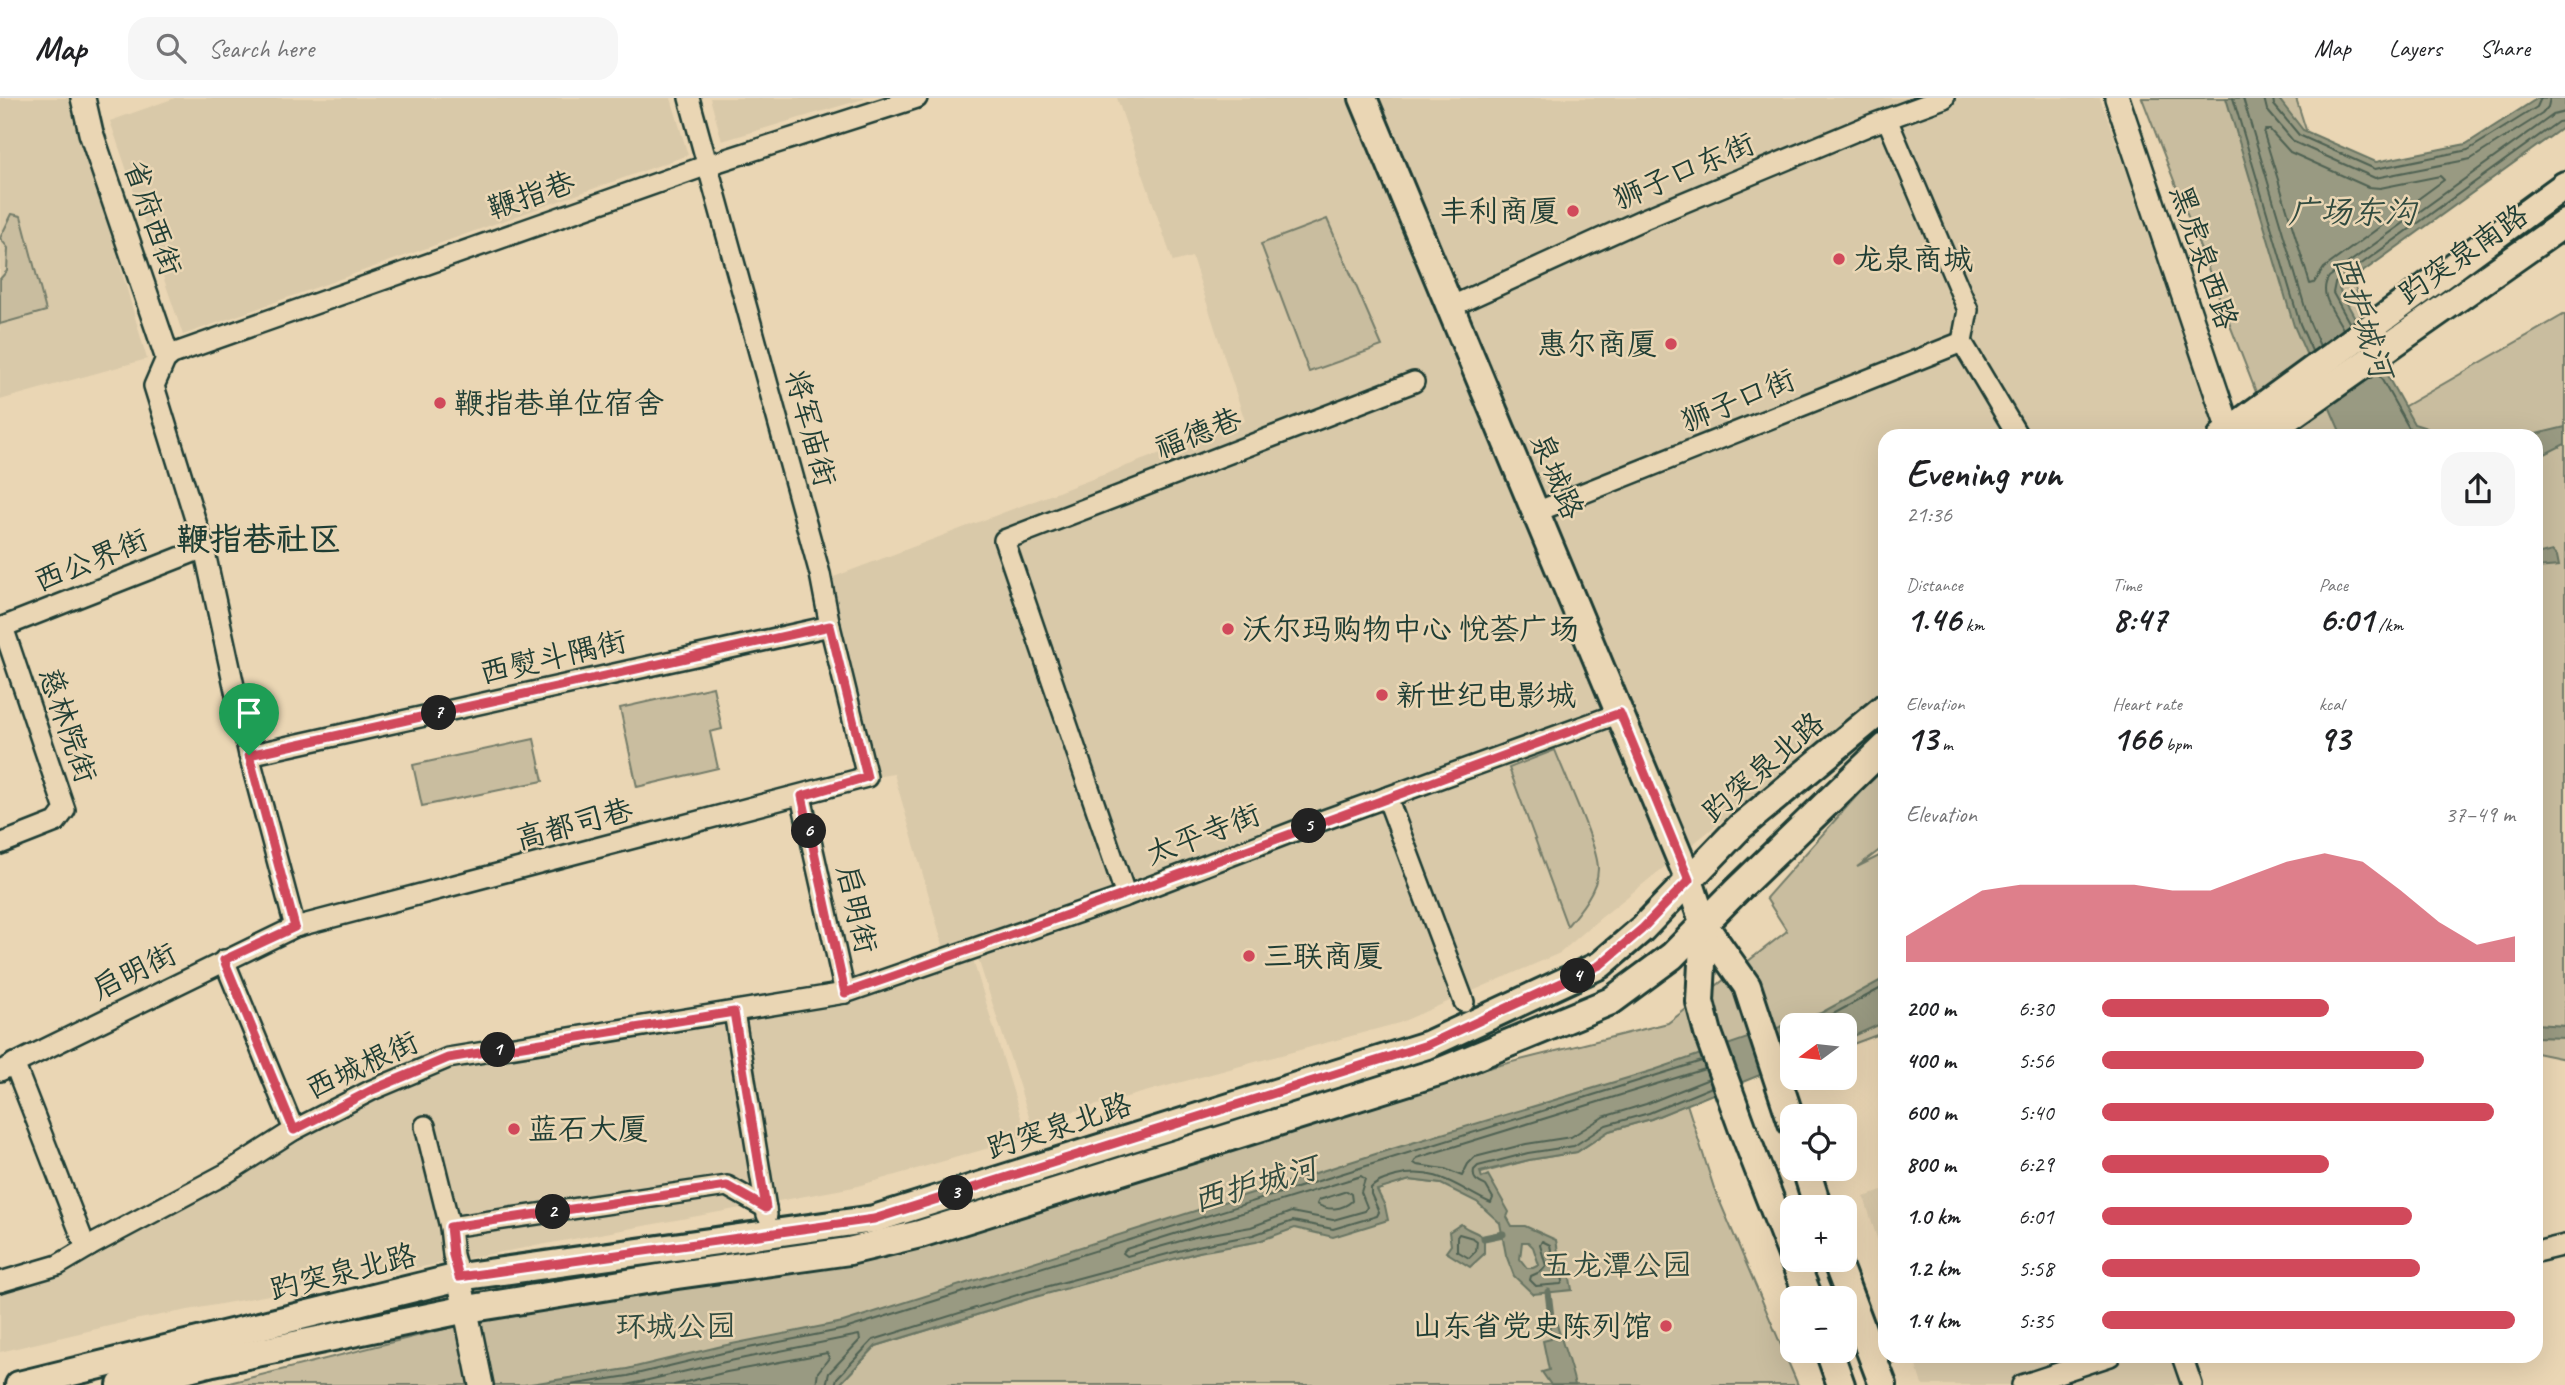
<!DOCTYPE html>
<meta charset="utf-8">
<style>
:root{--surface:#fff;--page:#f6f6f6;--text:#202124;--muted:#757577;--line:#e0e0e0;--accent:#d1495b}
body{margin:0;font-family:Caveat,"LXGW WenKai TC",sans-serif;background:var(--page);color:var(--text);height:100vh;display:flex;flex-direction:column;font-size:26px;white-space:nowrap}
*{box-sizing:border-box;margin:0}
p{font-size:23px;color:var(--muted)}
.icon{flex:none;width:38px;height:38px;fill:none;stroke:currentColor;stroke-width:2;stroke-linecap:round;stroke-linejoin:round}
.map{position:relative;flex:1;overflow:hidden}
.side{position:absolute;left:1878px;top:331px;width:665px;height:934px;display:flex;flex-direction:column;background:var(--surface);border-radius:21px;box-shadow:0 7px 28px #0002}
.side>*{flex:none}
.needle{width:46px;rotate:255deg}
.controls{position:absolute;left:1780px;top:915px;display:grid;gap:14px}
.controls a{display:grid;place-items:center;width:77px;height:77px;border-radius:14px;background:var(--surface);box-shadow:0 7px 28px #0002;font-size:35px}
.pin{position:absolute;display:grid;place-items:center;width:60px;height:60px;color:#fff;margin:-72px -30px;border-radius:50% 50% 50% 0;rotate:-45deg;box-shadow:0 0 7px #0007}
.pin .icon{rotate:45deg}
.km{position:absolute;width:35px;height:35px;margin:-18px;border-radius:50%;background:#222;color:#fff;font-size:19px;line-height:35px;text-align:center}
.round{display:grid;place-items:center;flex:none;width:74px;height:74px;border-radius:21px;background:var(--page)}
.head{display:flex;align-items:center;justify-content:space-between;height:119px;padding:0 28px}
h1{font-size:38px;font-weight:600;line-height:52px}
.stats{display:grid;grid-template-columns:repeat(3,1fr);gap:10px;height:119px;padding:7px 28px}
.stats div{display:grid;align-content:center}
.stats b{font-size:35px;font-weight:600}
.stats small{font-size:19px;font-weight:400}
.stats p{font-size:19px}
.chart{height:196px;padding:14px 28px}
.chart p{display:flex;justify-content:space-between}
.chart svg{width:100%;height:126px;margin-top:7px;fill:var(--accent);opacity:.7}
ul{padding:0 28px;list-style:none;font-size:23px}
li{display:grid;grid-template-columns:112px 84px 1fr;align-items:center;height:52px}
li i{height:18px;border-radius:9px;background:var(--accent)}
header{display:flex;align-items:center;gap:42px;box-sizing:border-box;height:98px;padding:0 35px;background:var(--surface);border-bottom:2px solid var(--line)}
header strong{font-size:33px}
nav{display:flex;gap:38px;margin-inline-start:auto;font-size:24px}
.search{width:490px;height:63px;background:var(--page);display:flex;align-items:center;gap:18px;box-sizing:border-box;padding:0 24px;border-radius:21px;color:var(--muted);font-size:26px}
.map>svg:first-child{display:block}
.built{fill:#d9c9a9}
.green{fill:#c9bd9f;stroke:#747d6a;stroke-width:2}
.water{fill:#999a82;stroke:#687563;stroke-width:2;fill-rule:evenodd}
.lines{fill:none;stroke-linecap:round;stroke-linejoin:round}
.shore{stroke:#506253;stroke-width:2}
.stream{stroke:#687563;stroke-width:7}
.minor-casing{stroke:#1f3d34;stroke-width:24}
.tertiary-casing{stroke:#1f3d34;stroke-width:28}
.secondary-casing{stroke:#1f3d34;stroke-width:32}
.minor{stroke:#ead6b4;stroke-width:19}
.tertiary{stroke:#ead6b4;stroke-width:23}
.secondary{stroke:#ead6b4;stroke-width:26}
.route-casing{stroke:#fff;stroke-width:14}
.route{stroke:#d1495b;stroke-width:9}
.poi-dot{fill:#d1495b;stroke:#ead6b4;stroke-width:2.5}
.labels{text-anchor:middle;dominant-baseline:central;stroke-width:5;stroke-linejoin:round;paint-order:stroke}
.street-label{font-size:30px;fill:#1f3d34;stroke:#ead6b4}
.poi-label{font-size:30px;fill:#1f3d34;stroke:#ead6b4;text-anchor:start}
.park-label{font-size:30px;fill:#304a3f;stroke:#ead6b4}
.water-label{font-size:32px;font-style:italic;fill:#314b40;stroke:#ead6b4}
.quarter-label{font-size:33px;font-weight:bold;fill:#1f3d34;stroke:#ead6b4}
</style>
<header>
<strong>Map</strong>
<div class="search"><svg class="icon" aria-label="search" viewBox="0 0 24 24"><circle cx="10" cy="10" r="6"/><path d="M15 15l6 6"/></svg>Search here</div>
<nav><a>Map</a><a>Layers</a><a>Share</a></nav>
</header>
<div class="map">
<svg width="2565" height="1287" viewBox="0 0 2565 1287">
<rect width="100%" height="100%" fill="#ead6b4"/>
<filter id="ink" filterUnits="userSpaceOnUse"><feTurbulence type="fractalNoise" baseFrequency=".0143" numOctaves="2"/><feDisplacementMap in="SourceGraphic" scale="14" xChannelSelector="R" yChannelSelector="G"/><feConvolveMatrix kernelMatrix="1 2 1 2 8 2 1 2 1" color-interpolation-filters="sRGB"/></filter>
<g filter="url(#ink)">
<g class="built">
<path d="M 0,0 L 72,0 L 147,261 L 0,302 Z"/>
<path d="M 175,0 L 671,0 L 688,57 L 183,237 L 110,23 Z"/>
<path d="M 710,0 L 867,0 L 722,43 Z"/>
<path d="M 1117,0 L 2100,0 L 2218,324 L 2201,338 L 1885,338 L 1885,592 L 1597,823 L 1560,855 L 1399,925 L 1031,1025 L 973,845 L 945,854 L 894,676 L 874,679 L 836,526 L 831,480 L 1245,323 L 1192,159 L 1173,164 Z"/>
<path d="M 973,862 L 1027,1039 L 854,1089 L 134,1222 L 0,1254 L 0,1187 L 77,1169 L 374,1001 L 451,972 L 865,897 Z"/>
<path d="M 1885,1092 L 1885,1166 L 1864,1099 Z"/>
<path d="M 1913,1258 L 2175,1258 L 2184,1287 L 1922,1287 Z"/>
</g>
<g class="green">
<path d="M 2142,0 L 2296,0 L 2374,248 L 2365,338 L 2241,338 L 2266,320 Z"/>
<path d="M 12,116 L 21,118 L 46,213 L 0,226 L 0,181 L 7,173 L 8,150 L 0,140 Z"/>
<path d="M 1327,121 L 1382,248 L 1309,274 L 1261,146 Z"/>
<path d="M 2565,216 L 2565,961 L 2536,955 L 2536,338 L 2403,338 L 2398,312 Z"/>
<path d="M 713,589 L 722,631 L 710,634 L 718,670 L 637,689 L 620,610 Z"/>
<path d="M 534,641 L 543,683 L 422,708 L 413,667 Z"/>
<path d="M 1555,652 C 1565,678 1598,748 1598,771 C 1598,791 1579,814 1567,828 L 1509,670 Z"/>
<path d="M 1885,666 L 1885,748 L 1857,769 L 1885,755 L 1885,934 L 1845,949 L 1844,928 L 1792,928 L 1792,967 L 1528,1048 L 1394,1077 L 1029,1200 L 1199,1154 L 1392,1087 L 1410,1082 L 1441,1086 L 1529,1062 L 1577,1054 L 1609,1033 L 1651,1021 L 1687,1006 L 1714,1090 L 1798,1287 L 839,1287 L 876,1248 L 1028,1201 L 663,1287 L 221,1287 L 1668,925 L 1787,833 L 1766,800 Z"/>
</g>
<g class="water">
<path d="M 2226,0 L 2278,0 L 2303,32 L 2376,64 L 2466,46 L 2538,0 L 2565,0 L 2565,28 L 2339,191 L 2414,326 L 2427,330 L 2429,338 L 2342,338 L 2294,228 Z"/>
<path d="M 2565,329 L 2565,346 L 2545,356 L 2536,356 L 2536,338 L 2528,338 Z"/>
<path d="M 2552,453 L 2557,458 L 2559,468 L 2536,470 L 2536,457 Z"/>
<path d="M 1885,880 L 1885,924 L 1845,942 L 1844,928 L 1792,928 L 1792,964 L 1651,1021 L 1609,1033 L 1577,1054 L 1529,1062 L 1480,1074 L 1482,1080 L 1488,1077 L 1509,1114 L 1507,1119 L 1512,1128 L 1525,1128 L 1556,1142 L 1560,1165 L 1568,1168 L 1572,1192 L 1533,1196 L 1514,1178 L 1506,1157 L 1500,1125 L 1477,1104 L 1441,1086 L 1410,1082 L 1377,1092 L 1385,1108 L 1388,1122 L 1333,1139 L 1295,1130 L 1256,1144 L 1199,1154 L 1028,1201 L 876,1248 L 839,1287 L 524,1287 L 627,1271 L 722,1248 L 843,1224 L 1382,1054 L 1654,972 L 1821,915 ZM 1522,1144 L 1528,1144 L 1533,1149 L 1539,1167 L 1533,1170 L 1527,1170 L 1520,1161 Z"/>
<path d="M 2536,926 L 2565,928 L 2565,940 L 2536,939 Z"/>
<path d="M 1461,1126 C 1468,1133 1477,1133 1484,1140 L 1484,1156 L 1470,1169 L 1446,1154 L 1451,1147 L 1449,1134 Z"/>
<path d="M 1555,1218 C 1560,1242 1570,1263 1575,1287 L 1551,1287 L 1542,1274 L 1549,1272 L 1543,1243 L 1551,1241 L 1549,1219 Z"/>
</g>
<g class="lines">
<g class="shore">
<path d="M 2233,0 L 2300,226 L 2312,253"/>
<path d="M 2243,0 L 2309,223 L 2320,248"/>
<path d="M 2264,0 L 2267,12 L 2294,44 L 2375,80 L 2471,61 L 2542,16 L 2548,9 L 2550,0"/>
<path d="M 2273,0 L 2274,7 L 2299,37 L 2375,71 L 2468,52 L 2537,9 L 2541,0"/>
<path d="M 2265,32 L 2270,32 L 2290,54 L 2368,89 L 2380,90 L 2440,78 L 2444,82 L 2324,170 L 2314,185 L 2310,186 L 2264,36 Z"/>
<path d="M 2350,226 L 2333,195 L 2335,185 L 2558,24 L 2565,23"/>
<path d="M 2343,231 C 2335,215 2317,196 2329,179 L 2553,17 L 2565,14"/>
<path d="M 2378,275 L 2409,330 L 2422,338"/>
<path d="M 1806,928 L 1824,921 L 1885,888"/>
<path d="M 1705,971 L 1417,1060 L 1414,1065 L 1417,1067 L 1445,1071 L 1462,1078 L 1468,1066 L 1475,1059 L 1526,1046 L 1571,1039 L 1603,1019 L 1646,1006 L 1709,981"/>
<path d="M 1361,1078 L 1365,1081 L 1361,1094 L 1367,1109 L 1365,1113 L 1333,1122 L 1291,1114 L 1251,1129 L 1195,1139 L 1127,1158 L 1123,1155 L 1126,1151 Z"/>
<path d="M 1347,1093 L 1351,1096 L 1352,1103 C 1342,1112 1328,1113 1317,1106 L 1319,1102 Z"/>
<path d="M 1459,1136 L 1473,1140 L 1477,1143 L 1476,1153 L 1469,1160 L 1457,1153 L 1457,1139 Z"/>
<path d="M 1542,1143 L 1550,1147 L 1554,1167 L 1561,1174 L 1563,1183 L 1561,1186 L 1536,1188 L 1530,1182 L 1531,1178 L 1542,1173 L 1546,1168 L 1540,1147 Z"/>
<path d="M 570,1287 L 628,1278 L 723,1255 L 845,1231 L 1702,963"/>
<path d="M 627,1287 L 725,1264 L 859,1237 L 860,1242 L 829,1275 L 826,1287"/>
<path d="M 674,1287 L 727,1274 L 827,1255 L 829,1260 L 818,1274 L 816,1287"/>
<path d="M 835,1287 L 837,1280 L 873,1242 L 1027,1194 L 1197,1148 L 1253,1137 L 1293,1123 L 1333,1131 L 1377,1118 L 1379,1114 L 1371,1096 L 1371,1090 C 1377,1083 1387,1081 1396,1078 C 1437,1068 1458,1090 1491,1105 L 1493,1100 L 1486,1088 C 1479,1084 1472,1083 1474,1072 L 1478,1068 L 1528,1055 L 1574,1048 L 1606,1027 L 1649,1015 L 1712,989"/>
</g>
<g class="stream">
<path d="M 1484,1140 L 1503,1136"/>
<path d="M 1548,1194 L 1551,1219"/>
</g>
<g class="minor-casing">
<g id="minor">
<path d="M 1887,21 L 1968,212 L 1962,244 L 2018,338"/>
<path d="M 1450,209 L 1644,121 L 1870,27 L 1944,0"/>
<path d="M 1536,414 L 1962,244"/>
<path d="M 0,530 L 204,450"/>
<path d="M 249,657 L 830,528"/>
<path d="M 801,698 L 845,895"/>
<path d="M 1387,699 L 1464,904"/>
<path d="M 0,746 L 56,724 L 65,712 L 3,529"/>
<path d="M 1126,798 L 1004,442 L 1414,284"/>
<path d="M 295,829 L 249,657 L 204,450 L 154,288 L 167,258 L 708,67 L 917,0"/>
<path d="M 224,862 L 294,1032"/>
<path d="M 734,914 L 767,1117"/>
<path d="M 14,965 L 86,1150 L 225,1076 L 294,1032 L 372,992 L 448,960 L 845,895 L 1126,798 L 1321,723 L 1620,615"/>
<path d="M 0,973 L 295,829 L 867,679 L 830,528 L 820,476 L 689,0"/>
<path d="M 425,1028 L 450,1129"/>
<path d="M 2536,1154 L 2565,1147"/>
<path d="M 459,1179 L 453,1157 L 450,1129 L 727,1088 L 766,1110"/>
<path d="M 0,1184 L 58,1167 L 90,1148"/>
<path d="M 2182,1258 L 2192,1287"/>
<path d="M 2022,1287 L 2110,1258"/>
</g>
</g>
<g class="tertiary-casing">
<g id="tertiary">
<path d="M 83,0 L 91,35 L 167,258"/>
<path d="M 2117,0 L 2231,338"/>
<path d="M 459,1179 L 481,1287"/>
</g>
</g>
<g class="secondary-casing">
<g id="secondary">
<path d="M 1363,0 L 1689,782 L 1704,827 L 1747,888 L 1792,1025"/>
<path d="M 2222,338 L 2565,87"/>
<path d="M 2262,338 L 2565,125"/>
<path d="M 1704,827 L 1700,904 L 1708,935 L 1742,1029 L 1792,1157"/>
<path d="M 1806,1071 L 1818,1110"/>
<path d="M 1794,1162 L 1809,1200"/>
<path d="M 1836,1162 L 1883,1287"/>
<path d="M 1829,1253 L 1841,1287"/>
<path d="M 19,1287 L 459,1179 L 874,1121 L 1427,947 L 1600,867 L 1642,831 L 1740,729 L 1885,609"/>
<path d="M 121,1287 L 213,1264 L 467,1211 L 677,1177 L 849,1153 L 920,1136 L 1441,973 L 1611,903 L 1672,858 L 1735,794 L 1885,649"/>
</g>
</g>
<use href="#minor" class="minor"/>
<use href="#tertiary" class="tertiary"/>
<use href="#secondary" class="secondary"/>
</g>
</g>
<g class="lines" filter="url(#ink)">
<g class="route-casing">
<path id="route" d="M 830,528 L 867,679 L 802,698 L 845,895 C 1105,805 1362,710 1620,615 L 1689,782 L 1642,831 L 1600,867 L 1427,947 L 874,1121 L 459,1179 L 453,1157 L 450,1129 L 727,1088 L 766,1110 L 734,914 L 448,960 L 372,992 L 294,1032 L 224,862 L 295,829 L 249,657 Z"/>
</g>
<use href="#route" class="route"/>
</g>
<g class="poi-dot">
<circle cx="1573" cy="113" r="7"/>
<circle cx="1839" cy="161" r="7"/>
<circle cx="1671" cy="246" r="7"/>
<circle cx="440" cy="305" r="7"/>
<circle cx="1228" cy="531" r="7"/>
<circle cx="1382" cy="597" r="7"/>
<circle cx="1249" cy="858" r="7"/>
<circle cx="514" cy="1031" r="7"/>
<circle cx="1666" cy="1228" r="7"/>
</g>
<g class="labels">
<g class="street-label">
<text transform="translate(1684 73) rotate(-23)">狮子口东街</text>
<text transform="translate(531 97) rotate(-19)">鞭指巷</text>
<text transform="translate(153 120) rotate(71)">省府西街</text>
<text transform="translate(2463 156) rotate(-35)">趵突泉南路</text>
<text transform="translate(2204 159) rotate(71)">黑虎泉西路</text>
<text transform="translate(1738 302) rotate(-22)">狮子口街</text>
<text transform="translate(811 330) rotate(75)">将军庙街</text>
<text transform="translate(1198 335) rotate(-21)">福德巷</text>
<text transform="translate(1557 378) rotate(67)">泉城路</text>
<text transform="translate(91 462) rotate(-22)">西公界街</text>
<text transform="translate(553 559) rotate(-13)">西熨斗隅街</text>
<text transform="translate(68 627) rotate(71)">慈林院街</text>
<text transform="translate(1763 669) rotate(-41)">趵突泉北路</text>
<text transform="translate(574 726) rotate(-15)">高都司巷</text>
<text transform="translate(1203 736) rotate(-21)">太平寺街</text>
<text transform="translate(857 811) rotate(77)">启明街</text>
<text transform="translate(134 873) rotate(-26)">启明街</text>
<text transform="translate(362 967) rotate(-25)">西城根街</text>
<text transform="translate(1059 1028) rotate(-18)">趵突泉北路</text>
<text transform="translate(343 1174) rotate(-14)">趵突泉北路</text>
</g>
<g class="poi-label">
<text x="1559" y="113" text-anchor="end">丰利商厦</text>
<text x="1853" y="161">龙泉商城</text>
<text x="1657" y="246" text-anchor="end">惠尔商厦</text>
<text x="454" y="305">鞭指巷单位宿舍</text>
<text x="1242" y="531">沃尔玛购物中心 悦荟广场</text>
<text x="1396" y="597">新世纪电影城</text>
<text x="1263" y="858">三联商厦</text>
<text x="528" y="1031">蓝石大厦</text>
<text x="1652" y="1228" text-anchor="end">山东省党史陈列馆</text>
</g>
<g class="park-label">
<text x="1617" y="1167">五龙潭公园</text>
<text x="676" y="1228">环城公园</text>
</g>
<g class="water-label">
<text x="2352" y="114">广场东沟</text>
<text transform="translate(2363 218) rotate(72)">西护城河</text>
<text transform="translate(1255 1086) rotate(-16)">西护城河</text>
</g>
<g class="quarter-label">
<text x="259" y="441">鞭指巷社区</text>
</g>
</g>
</svg>
<div class="controls">
<a><svg class="needle" viewBox="-14 -14 28 28"><path d="M0-13l5 13h-10z" fill="#e53935"/><path d="M0 13l5-13h-10z" fill="#757577"/></svg></a>
<a><svg class="icon" aria-label="locate" viewBox="0 0 24 24"><circle cx="12" cy="12" r="6"/><path d="M12 2v4M12 18v4M2 12h4M18 12h4"/></svg></a>
<a>+</a>
<a>−</a>
</div>
<div class="pin" style="left:249px;top:657px;background:#1e9e55"><svg class="icon" aria-label="arrive" viewBox="0 0 24 24"><path d="M6 21V4h12l-3 4 3 4H6"/></svg></div>
<b class="km" style="left:498px;top:952px">1</b>
<b class="km" style="left:553px;top:1114px">2</b>
<b class="km" style="left:956px;top:1095px">3</b>
<b class="km" style="left:1578px;top:878px">4</b>
<b class="km" style="left:1309px;top:728px">5</b>
<b class="km" style="left:809px;top:733px">6</b>
<b class="km" style="left:439px;top:615px">7</b>
<section class="side">
<div class="head"><div><h1>Evening run</h1><p>21:36</p></div><a class="round"><svg class="icon" aria-label="share" viewBox="0 0 24 24"><path d="M12 15V3M7 8l5-5 5 5M5 13v7h14v-7"/></svg></a></div>
<div class="stats">
<div><p>Distance</p><b>1.46<small> km</small></b></div>
<div><p>Time</p><b>8:47</b></div>
<div><p>Pace</p><b>6:01<small> /km</small></b></div>
</div>
<div class="stats">
<div><p>Elevation</p><b>13<small> m</small></b></div>
<div><p>Heart rate</p><b>166<small> bpm</small></b></div>
<div><p>kcal</p><b>93</b></div>
</div>
<div class="chart"><p><span>Elevation</span>37–49 m</p>
<svg viewBox="0 0 160 44" preserveAspectRatio="none"><path d="M0 44V35L10 27L20 19L30 17L40 17L50 17L60 17L70 19L80 19L90 14L100 9L110 6L120 9L130 19L140 30L150 38L160 35V44z"/></svg>
</div>
<ul>
<li><b>200 m</b>6:30<i style="width:55%"></i></li>
<li><b>400 m</b>5:56<i style="width:78%"></i></li>
<li><b>600 m</b>5:40<i style="width:95%"></i></li>
<li><b>800 m</b>6:29<i style="width:55%"></i></li>
<li><b>1.0 km</b>6:01<i style="width:75%"></i></li>
<li><b>1.2 km</b>5:58<i style="width:77%"></i></li>
<li><b>1.4 km</b>5:35<i style="width:100%"></i></li>
</ul>
</section>
</div>
